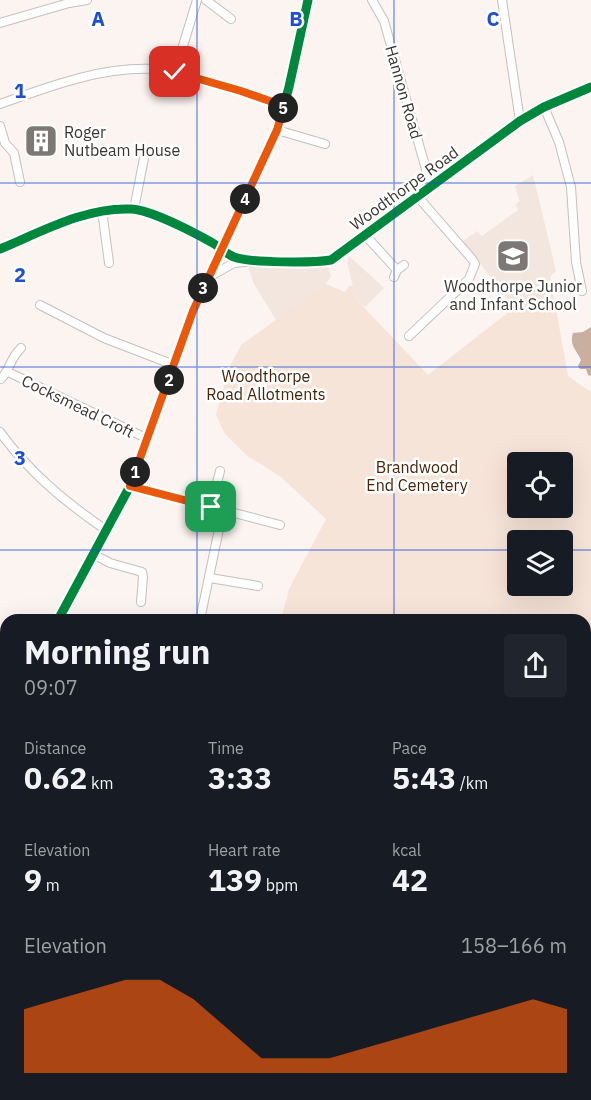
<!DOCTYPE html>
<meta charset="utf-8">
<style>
:root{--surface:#171b24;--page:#20242c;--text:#f1f3f6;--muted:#9ea1a6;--accent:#ea580c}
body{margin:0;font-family:"IBM Plex Sans",sans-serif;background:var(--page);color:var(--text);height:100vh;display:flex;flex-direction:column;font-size:22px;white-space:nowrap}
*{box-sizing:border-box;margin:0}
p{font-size:20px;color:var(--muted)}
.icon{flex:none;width:33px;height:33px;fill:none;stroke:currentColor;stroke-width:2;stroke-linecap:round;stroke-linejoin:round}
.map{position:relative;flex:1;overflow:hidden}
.details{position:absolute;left:0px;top:614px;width:591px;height:488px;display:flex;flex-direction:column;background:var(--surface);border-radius:18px 18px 0 0;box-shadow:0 6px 24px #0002}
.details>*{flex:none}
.buttons{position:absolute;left:507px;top:452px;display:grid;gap:12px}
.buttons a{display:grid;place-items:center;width:66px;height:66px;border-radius:6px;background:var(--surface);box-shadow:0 6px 24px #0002;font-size:30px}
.pin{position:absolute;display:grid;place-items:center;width:51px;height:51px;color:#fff;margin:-26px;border-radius:12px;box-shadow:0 3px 9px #0006}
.km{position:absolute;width:30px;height:30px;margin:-15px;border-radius:50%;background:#222;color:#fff;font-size:16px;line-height:30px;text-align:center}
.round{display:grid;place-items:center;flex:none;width:63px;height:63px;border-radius:6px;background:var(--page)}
.overview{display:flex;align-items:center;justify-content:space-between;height:102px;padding:0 24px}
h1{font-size:33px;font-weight:700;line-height:45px}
.figures{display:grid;grid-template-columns:repeat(3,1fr);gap:9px;height:102px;padding:6px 24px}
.figures div{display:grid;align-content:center}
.figures b{font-size:30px;font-weight:700}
.figures small{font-size:16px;font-weight:400}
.figures p{font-size:16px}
.chart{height:168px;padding:12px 24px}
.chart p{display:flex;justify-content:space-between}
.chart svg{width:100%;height:108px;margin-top:6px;fill:var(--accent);opacity:.7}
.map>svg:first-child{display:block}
.built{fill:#f2e6de}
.green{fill:#f7e4d8;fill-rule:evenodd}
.water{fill:#c9af9f}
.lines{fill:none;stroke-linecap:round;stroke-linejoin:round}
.minor-casing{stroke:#c5c0bd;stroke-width:10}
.minor{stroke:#fefdfd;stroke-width:8}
.cycleway-casing{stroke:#fff;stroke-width:13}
.cycleway{stroke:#00873e;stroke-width:9}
.route-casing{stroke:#fff;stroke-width:12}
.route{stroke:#ea580c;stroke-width:8}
.grid{fill:none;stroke:#1d4ed8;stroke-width:1.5;stroke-opacity:0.55}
.labels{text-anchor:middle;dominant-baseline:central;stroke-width:5;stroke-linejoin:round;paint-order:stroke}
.street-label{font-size:16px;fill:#3a3633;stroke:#fff}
.poi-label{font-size:16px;fill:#3a3633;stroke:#fff;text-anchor:start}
.park-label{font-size:16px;fill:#48240a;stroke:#fff}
.grid-label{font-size:20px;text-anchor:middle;font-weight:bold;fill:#1d4ed8;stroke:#fff;stroke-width:5;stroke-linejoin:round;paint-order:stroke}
</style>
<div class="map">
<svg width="591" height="1100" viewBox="0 0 591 1100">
<rect width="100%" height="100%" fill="#fbf4f0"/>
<g class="built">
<path d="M 533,175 L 556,271 L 514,308 L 463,241 L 477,231 L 482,236 L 518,210 L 516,204 L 520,201 L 515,186 Z"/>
<path d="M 349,256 L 384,288 L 365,307 L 356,299 L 347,262 Z"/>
<path d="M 248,266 L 328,266 L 331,276 L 326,284 L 315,294 L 276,320 L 254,284 Z"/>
</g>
<g class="green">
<path d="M 550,275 L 568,376 L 591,392 L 591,780 L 585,781 L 585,620 L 281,619 L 289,589 L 326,519 L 281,477 L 246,455 L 225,434 L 216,415 L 229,368 L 241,345 L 326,284 L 345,292 L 349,286 L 353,286 L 356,299 L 428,375 L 514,308 ZM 518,462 L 562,462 L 562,507 L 518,507 ZM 518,540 L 562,540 L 562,585 L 518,585 Z"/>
<path d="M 4,792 L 5,844 L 0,848 L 0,796 Z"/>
<path d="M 585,940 L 591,940 L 591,1095 L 585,1093 Z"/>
<path d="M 527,1095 L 557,1095 L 566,1100 L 531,1100 Z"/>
</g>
<path class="water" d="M 591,327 L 591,376 L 588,375 L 586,369 L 580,369 L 578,366 L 581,360 C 577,350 569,346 573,333 L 583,332 Z"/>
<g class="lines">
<g class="minor-casing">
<g id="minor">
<path d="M 206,0 L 231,19"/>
<path d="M 372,0 L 384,21 L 431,187"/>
<path d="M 502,0 L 520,121"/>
<path d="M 0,23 L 69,3 L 87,0"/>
<path d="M 175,72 L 197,0"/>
<path d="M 0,104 C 48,87 99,67 152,69 C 168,69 185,75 201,79 C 229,87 257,96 284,106"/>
<path d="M 544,107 L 559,142 L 571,187 L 576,262 L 582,291"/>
<path d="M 0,126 L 5,143 L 14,153 L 20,182"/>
<path d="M 277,130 L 325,144"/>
<path d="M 134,209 L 145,153"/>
<path d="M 102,210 L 109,263"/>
<path d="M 365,235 L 397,270"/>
<path d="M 0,249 C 41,232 85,207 131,209 C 151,210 193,232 211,242 C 219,246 226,254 234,257 C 250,263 313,263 331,260 L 520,121 L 544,107 L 591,87"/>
<path d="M 394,277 L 397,270 L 404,265"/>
<path d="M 207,278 L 234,263 L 245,262"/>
<path d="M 40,305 L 104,338 L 174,365"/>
<path d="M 409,336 L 469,279 L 475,264 L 472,259 L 418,197"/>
<path d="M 8,372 L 148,439"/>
<path d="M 1,379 C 11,368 9,360 21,348"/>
<path d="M 0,432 C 29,472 65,502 106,530"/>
<path d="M 130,486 L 223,510 L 200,620"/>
<path d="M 211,507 L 220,471"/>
<path d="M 223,510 L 280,525"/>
<path d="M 93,554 L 110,563 L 142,572 L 143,577 L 141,602"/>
<path d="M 210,578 L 258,586"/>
<path d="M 58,620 L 130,486 L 193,311 L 277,130 L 289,87 L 308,0"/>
<path d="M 0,693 L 6,694"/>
<path d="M 585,788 L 591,787"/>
<path d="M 0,867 L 6,851"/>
<path d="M 0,893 L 6,880"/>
<path d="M 585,909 L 591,909"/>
<path d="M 0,933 L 6,935"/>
<path d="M 0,985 L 6,977"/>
<path d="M 0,1011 L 6,1003"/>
<path d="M 0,1086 L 6,1090"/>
<path d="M 15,1095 L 24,1100"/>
<path d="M 210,1095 L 224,1100"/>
<path d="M 519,1095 L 524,1100"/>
<path d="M 94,1100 L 98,1095"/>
<path d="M 364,1100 L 367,1095"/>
<path d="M 450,1100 L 452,1095"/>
</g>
</g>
<use href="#minor" class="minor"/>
<g class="cycleway-casing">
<g id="cycleway">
<path d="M 0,249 C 41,232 85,207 131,209 C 151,210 193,232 211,242 C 219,246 226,254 234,257 C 250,263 313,263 331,260 L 520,121 L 544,107 L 591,87"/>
<path d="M 58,620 L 130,486 L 193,311 L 277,130 L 289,87 L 308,0"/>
</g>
</g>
<use href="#cycleway" class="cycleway"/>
</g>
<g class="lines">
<g class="route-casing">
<path id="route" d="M 175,72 L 241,91 L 284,106 L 277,130 L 193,311 L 130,486 L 211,507"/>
</g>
<use href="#route" class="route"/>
</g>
<path class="grid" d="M 197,0 L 197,620M 394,0 L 394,620M 0,183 L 591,183M 0,367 L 591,367M 0,550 L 518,550M 562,550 L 591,550M 0,733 L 6,733M 585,733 L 591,733M 0,917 L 6,917M 585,917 L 591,917M 197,1095 L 197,1100M 394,1095 L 394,1100"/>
<defs>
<g id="building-square" transform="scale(1.725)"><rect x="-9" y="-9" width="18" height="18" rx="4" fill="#7e7875" stroke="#fff"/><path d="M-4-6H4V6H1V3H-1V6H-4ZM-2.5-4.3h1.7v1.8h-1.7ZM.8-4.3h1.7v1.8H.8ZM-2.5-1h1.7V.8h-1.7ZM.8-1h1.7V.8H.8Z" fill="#fff"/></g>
<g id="school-square" transform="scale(1.725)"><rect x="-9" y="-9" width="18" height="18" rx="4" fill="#7e7875" stroke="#fff"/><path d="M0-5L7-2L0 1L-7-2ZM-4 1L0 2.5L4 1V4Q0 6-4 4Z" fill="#fff"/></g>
</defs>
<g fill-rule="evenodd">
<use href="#building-square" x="41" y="141"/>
<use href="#school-square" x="513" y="256"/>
</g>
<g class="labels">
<g class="street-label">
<text transform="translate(404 92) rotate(74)">Hannon Road</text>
<text transform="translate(404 188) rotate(-36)">Woodthorpe Road</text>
<text transform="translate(78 406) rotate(26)">Cocksmead Croft</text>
</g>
<g class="poi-label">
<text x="64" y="132">Roger<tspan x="64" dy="18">Nutbeam House</tspan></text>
<text x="513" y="286" text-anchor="middle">Woodthorpe Junior<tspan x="513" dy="18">and Infant School</tspan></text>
</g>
<g class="park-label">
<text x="266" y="376">Woodthorpe<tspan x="266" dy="18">Road Allotments</tspan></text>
<text x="417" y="467">Brandwood<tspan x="417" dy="18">End Cemetery</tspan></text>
</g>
</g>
<g class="grid-label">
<text x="98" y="26">A</text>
<text x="296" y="26">B</text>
<text x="493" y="26">C</text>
<text x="20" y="98">1</text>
<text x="20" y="282">2</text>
<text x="20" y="465">3</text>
</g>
</svg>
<div class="buttons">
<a><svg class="icon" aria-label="locate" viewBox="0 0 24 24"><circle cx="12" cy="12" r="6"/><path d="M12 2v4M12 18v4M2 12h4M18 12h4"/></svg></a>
<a><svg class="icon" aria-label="layers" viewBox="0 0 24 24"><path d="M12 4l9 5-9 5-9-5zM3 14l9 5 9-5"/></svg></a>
</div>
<div class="pin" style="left:211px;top:507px;background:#1e9e55"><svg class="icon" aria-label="arrive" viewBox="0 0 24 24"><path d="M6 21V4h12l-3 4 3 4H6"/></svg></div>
<div class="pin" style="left:175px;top:72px;background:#d93025"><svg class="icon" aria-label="check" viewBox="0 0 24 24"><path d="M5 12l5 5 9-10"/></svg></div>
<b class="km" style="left:135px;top:472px">1</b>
<b class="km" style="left:169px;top:380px">2</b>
<b class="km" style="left:203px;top:288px">3</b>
<b class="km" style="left:245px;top:199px">4</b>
<b class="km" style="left:283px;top:108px">5</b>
<section class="details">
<div class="overview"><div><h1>Morning run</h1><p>09:07</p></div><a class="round"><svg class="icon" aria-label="share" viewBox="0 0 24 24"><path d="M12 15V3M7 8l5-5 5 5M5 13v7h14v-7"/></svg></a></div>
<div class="figures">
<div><p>Distance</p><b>0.62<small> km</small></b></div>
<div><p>Time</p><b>3:33</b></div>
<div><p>Pace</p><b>5:43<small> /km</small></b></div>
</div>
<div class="figures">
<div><p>Elevation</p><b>9<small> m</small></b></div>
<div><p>Heart rate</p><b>139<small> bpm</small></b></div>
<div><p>kcal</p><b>42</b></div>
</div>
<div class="chart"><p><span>Elevation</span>158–166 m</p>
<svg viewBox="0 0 160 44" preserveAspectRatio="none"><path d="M0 44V18L10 14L20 10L30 6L40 6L50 14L60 26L70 38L80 38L90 38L100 34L110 30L120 26L130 22L140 18L150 14L160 18V44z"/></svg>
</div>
</section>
</div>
